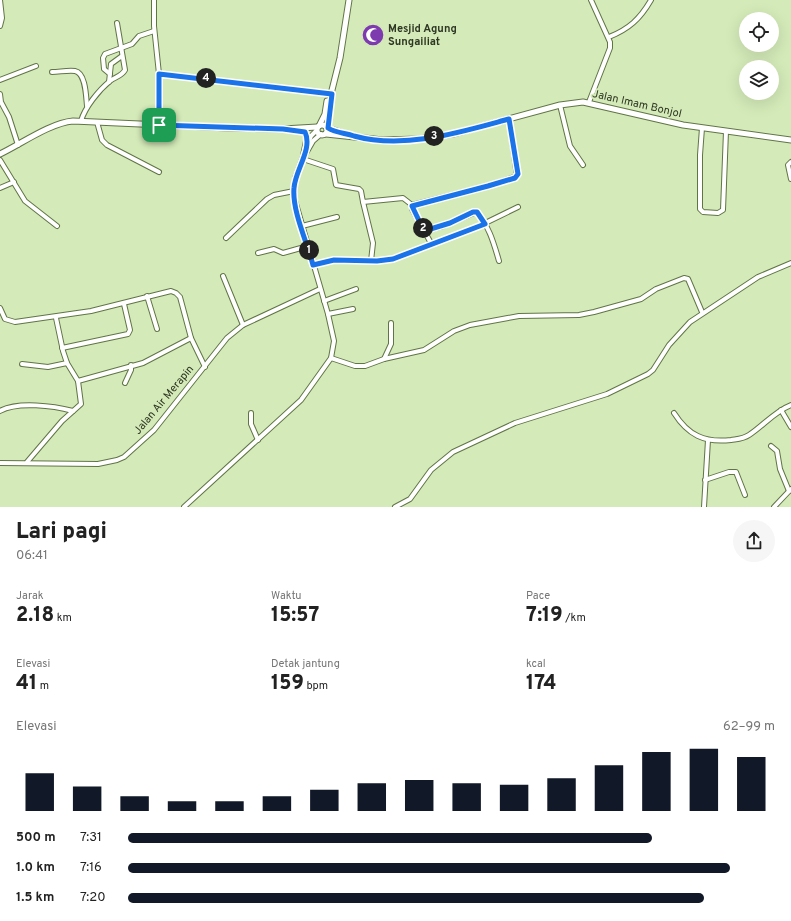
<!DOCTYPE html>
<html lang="id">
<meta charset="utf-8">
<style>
:root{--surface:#fff;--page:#f6f6f6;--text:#222;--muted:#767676;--accent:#111827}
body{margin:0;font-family:Overpass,sans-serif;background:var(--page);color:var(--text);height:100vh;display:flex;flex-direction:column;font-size:15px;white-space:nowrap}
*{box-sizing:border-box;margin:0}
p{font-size:13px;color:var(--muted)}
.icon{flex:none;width:22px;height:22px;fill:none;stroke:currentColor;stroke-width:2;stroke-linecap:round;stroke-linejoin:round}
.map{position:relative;height:507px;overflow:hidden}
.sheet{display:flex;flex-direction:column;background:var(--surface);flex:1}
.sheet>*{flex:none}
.buttons{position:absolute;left:739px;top:12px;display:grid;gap:8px}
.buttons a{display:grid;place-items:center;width:40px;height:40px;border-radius:50%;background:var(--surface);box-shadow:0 4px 16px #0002;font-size:20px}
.pin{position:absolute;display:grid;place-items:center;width:34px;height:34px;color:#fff;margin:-17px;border-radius:8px;box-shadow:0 2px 6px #0006}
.km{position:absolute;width:20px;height:20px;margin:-10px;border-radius:50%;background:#222;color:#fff;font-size:11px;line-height:20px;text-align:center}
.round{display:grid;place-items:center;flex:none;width:42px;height:42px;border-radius:21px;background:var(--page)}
.head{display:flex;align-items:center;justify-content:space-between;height:68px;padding:0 16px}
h1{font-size:22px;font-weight:800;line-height:30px}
.stats{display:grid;grid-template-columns:repeat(3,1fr);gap:6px;height:68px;padding:4px 16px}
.stats div{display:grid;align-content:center}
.stats b{font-size:20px;font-weight:800}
.stats small{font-size:11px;font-weight:400}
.stats p{font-size:11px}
.chart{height:112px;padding:8px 16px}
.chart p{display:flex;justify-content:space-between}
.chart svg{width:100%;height:72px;margin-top:4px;stroke:var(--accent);stroke-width:6}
ul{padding:0 16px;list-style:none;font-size:13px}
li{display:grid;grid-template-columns:64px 48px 1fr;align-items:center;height:30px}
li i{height:10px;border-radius:5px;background:var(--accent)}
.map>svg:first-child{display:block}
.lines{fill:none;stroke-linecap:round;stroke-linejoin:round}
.minor-casing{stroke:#617446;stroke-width:6}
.major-casing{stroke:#617446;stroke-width:7}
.minor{stroke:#fff;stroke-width:4}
.major{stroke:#fff;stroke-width:5}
.route-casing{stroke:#fff;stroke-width:8}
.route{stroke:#1a73e8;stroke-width:5}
.labels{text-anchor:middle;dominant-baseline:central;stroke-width:3.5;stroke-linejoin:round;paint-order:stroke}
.poi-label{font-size:11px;font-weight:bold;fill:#2e3723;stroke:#d4eab8;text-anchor:start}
.street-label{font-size:11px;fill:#2e3723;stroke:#d4eab8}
</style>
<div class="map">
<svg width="791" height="507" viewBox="0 0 791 507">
<rect width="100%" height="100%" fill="#d4eab8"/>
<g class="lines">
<g class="minor-casing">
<g id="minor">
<path d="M 154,0 L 154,26 L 159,74 L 159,125"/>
<path d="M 0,26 L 2,18 L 0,0"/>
<path d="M 609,37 C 629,29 640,19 651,0"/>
<path d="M 52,72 C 59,72 68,70 75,71 C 86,73 86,97 87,106"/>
<path d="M 110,74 L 104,69 L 103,58 L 105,54 L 132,44 L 139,36 L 154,31"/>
<path d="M 159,74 L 331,94"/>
<path d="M 0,80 L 36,66"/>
<path d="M 109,82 L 111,64 L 122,56"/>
<path d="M 0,94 L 1,102 L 9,117 L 18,145"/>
<path d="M 589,102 L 610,48 L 610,42 L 591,0"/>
<path d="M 560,105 L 570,146 L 583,165"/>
<path d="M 81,121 C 85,107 99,90 110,81 C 115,77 122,76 125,70 L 117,23"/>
<path d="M 97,122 L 102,140 L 107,145 L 159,172"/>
<path d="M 702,128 L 700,155 L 700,209 L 703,212 L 718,213 L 723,210 L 726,131"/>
<path d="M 308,144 L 311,136 L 316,131"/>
<path d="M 305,155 L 313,141 L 321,134"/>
<path d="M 303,159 L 333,169 L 336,185 L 359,189 L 361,191 L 363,202 L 403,198 L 412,205"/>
<path d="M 0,160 L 25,201 L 57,226"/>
<path d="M 791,162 L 788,165 L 791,179"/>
<path d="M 0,188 L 14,182"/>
<path d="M 363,202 L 373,243 L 371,261"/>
<path d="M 302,226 L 337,217"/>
<path d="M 424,231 L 443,226 L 476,212 C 489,225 494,244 499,261"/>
<path d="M 226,238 L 267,199 L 274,195 L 294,191"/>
<path d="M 432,245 L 412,209 L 412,205 L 488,186 L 517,176 L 509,119"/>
<path d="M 258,253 L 274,249 L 283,253 L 308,246"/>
<path d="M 313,265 L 333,260 L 377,261 L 393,259 L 473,229 L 518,207"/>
<path d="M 223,276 L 243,325"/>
<path d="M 147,296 L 157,329"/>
<path d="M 324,301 L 356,289"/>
<path d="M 0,308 L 5,319 L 15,322 L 91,311 L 171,291 L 176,293 L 180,297 L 191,338 L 205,367"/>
<path d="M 328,314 L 353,309"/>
<path d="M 62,348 L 128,334 L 130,330 L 124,304"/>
<path d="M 331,358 L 355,366 L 365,366 L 384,359 L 424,350 L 454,331 L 470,325 L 519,316 L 579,315 L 594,312 L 641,299 L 656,289 L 684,278 L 688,279 L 702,312"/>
<path d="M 384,359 L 391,344 L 391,323"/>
<path d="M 22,364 L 48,367 L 67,363"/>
<path d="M 78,381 L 143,363 L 191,338"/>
<path d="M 125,383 L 131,370 L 131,365"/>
<path d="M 781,410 L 791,427"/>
<path d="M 0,411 C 18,401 54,406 73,411"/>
<path d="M 251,413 L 251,424 L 258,440"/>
<path d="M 674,413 C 688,435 704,443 731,440 C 737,439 743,439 749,435 C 763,426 775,411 791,405"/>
<path d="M 771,446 L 777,451 L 780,469 L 789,491"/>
<path d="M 27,462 L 62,421 L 81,404 L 78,381 L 67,363 L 63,351 L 56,318"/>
<path d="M 0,463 L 98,464 L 117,460 L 124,457 L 154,430 L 227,338 L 243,325 L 320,289"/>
<path d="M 705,480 L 729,472 L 736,472 L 745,495"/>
<path d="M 184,507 L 301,400 L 331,358 L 334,341 L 328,314 L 294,197 L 295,178 L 305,151"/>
<path d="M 395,507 L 410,499 L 431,470 L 453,452 L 515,423 L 607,394 L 648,374 L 653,370 L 669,345 L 690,322 L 758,277 L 791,263"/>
<path d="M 704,507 L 708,440"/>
<path d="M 774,507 L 791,489"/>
</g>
</g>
<g class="major-casing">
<g id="major">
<circle cx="322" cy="130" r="5"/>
<path d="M 319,126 L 325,114 L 327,101"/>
<path d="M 327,127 L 331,94 L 340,58 L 349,0"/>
<path d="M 328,128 L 343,133"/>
<path d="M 326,134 L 383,140 L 419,139 L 453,134 L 560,105 L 583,102 L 683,125 L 791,140"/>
<path d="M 304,153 L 307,139 L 305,132"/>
<path d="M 0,154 C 21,144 50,123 73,121 L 229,128 L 283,129 L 317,127"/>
</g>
</g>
<use href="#minor" class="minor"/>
<use href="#major" class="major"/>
</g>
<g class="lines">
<g class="route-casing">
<path id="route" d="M 159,74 L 332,94 L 328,128 C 336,133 345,133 354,136 C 404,150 461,132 509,119 L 518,174 L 515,178 L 488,186 L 412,206 L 424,231 L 450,223 L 473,212 L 477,212 L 485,224 L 393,259 L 377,261 L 334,260 L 313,265 C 307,242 292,211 294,188 C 295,170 313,149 305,132 L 283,129 L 159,125 Z"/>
</g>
<use href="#route" class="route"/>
</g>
<defs>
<g id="mosque-disc" transform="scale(1.15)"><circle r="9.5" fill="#7e3bb0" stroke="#d4eab8"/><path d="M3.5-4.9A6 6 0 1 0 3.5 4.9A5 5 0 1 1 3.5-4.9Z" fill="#fff"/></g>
</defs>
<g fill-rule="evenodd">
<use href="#mosque-disc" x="373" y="35"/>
</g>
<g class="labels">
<g class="poi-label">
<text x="388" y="29">Mesjid Agung<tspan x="388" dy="13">Sungailiat</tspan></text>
</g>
<g class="street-label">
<text transform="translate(637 104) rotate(13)">Jalan Imam Bonjol</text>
<text transform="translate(164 400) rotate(-50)">Jalan Air Merapin</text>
</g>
</g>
</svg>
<div class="buttons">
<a><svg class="icon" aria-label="locate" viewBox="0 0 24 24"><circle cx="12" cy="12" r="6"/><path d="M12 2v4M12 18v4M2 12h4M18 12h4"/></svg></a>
<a><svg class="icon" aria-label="layers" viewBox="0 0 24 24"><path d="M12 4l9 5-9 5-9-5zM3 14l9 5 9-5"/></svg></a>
</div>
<div class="pin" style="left:159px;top:125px;background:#1e9e55"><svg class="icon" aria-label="arrive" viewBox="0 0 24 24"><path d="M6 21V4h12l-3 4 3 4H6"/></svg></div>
<b class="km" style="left:309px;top:250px">1</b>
<b class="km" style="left:423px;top:228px">2</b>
<b class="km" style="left:434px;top:136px">3</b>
<b class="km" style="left:206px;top:78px">4</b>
</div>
<section class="sheet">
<div class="head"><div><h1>Lari pagi</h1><p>06:41</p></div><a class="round"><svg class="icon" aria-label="share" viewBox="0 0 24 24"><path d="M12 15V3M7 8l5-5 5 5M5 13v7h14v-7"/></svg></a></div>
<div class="stats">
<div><p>Jarak</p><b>2.18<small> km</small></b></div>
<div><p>Waktu</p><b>15:57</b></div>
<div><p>Pace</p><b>7:19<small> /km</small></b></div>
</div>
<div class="stats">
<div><p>Elevasi</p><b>41<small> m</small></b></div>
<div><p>Detak jantung</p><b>159<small> bpm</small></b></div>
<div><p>kcal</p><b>174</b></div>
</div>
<div class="chart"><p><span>Elevasi</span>62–99 m</p>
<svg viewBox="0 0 160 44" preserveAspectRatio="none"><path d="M5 44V21M15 44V29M25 44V35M35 44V38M45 44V38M55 44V35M65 44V31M75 44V27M85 44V25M95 44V27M105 44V28M115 44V24M125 44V16M135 44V8M145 44V6M155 44V11"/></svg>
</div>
<ul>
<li><b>500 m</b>7:31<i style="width:81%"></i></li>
<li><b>1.0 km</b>7:16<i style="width:93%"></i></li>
<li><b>1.5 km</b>7:20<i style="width:89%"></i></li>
</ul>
</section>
